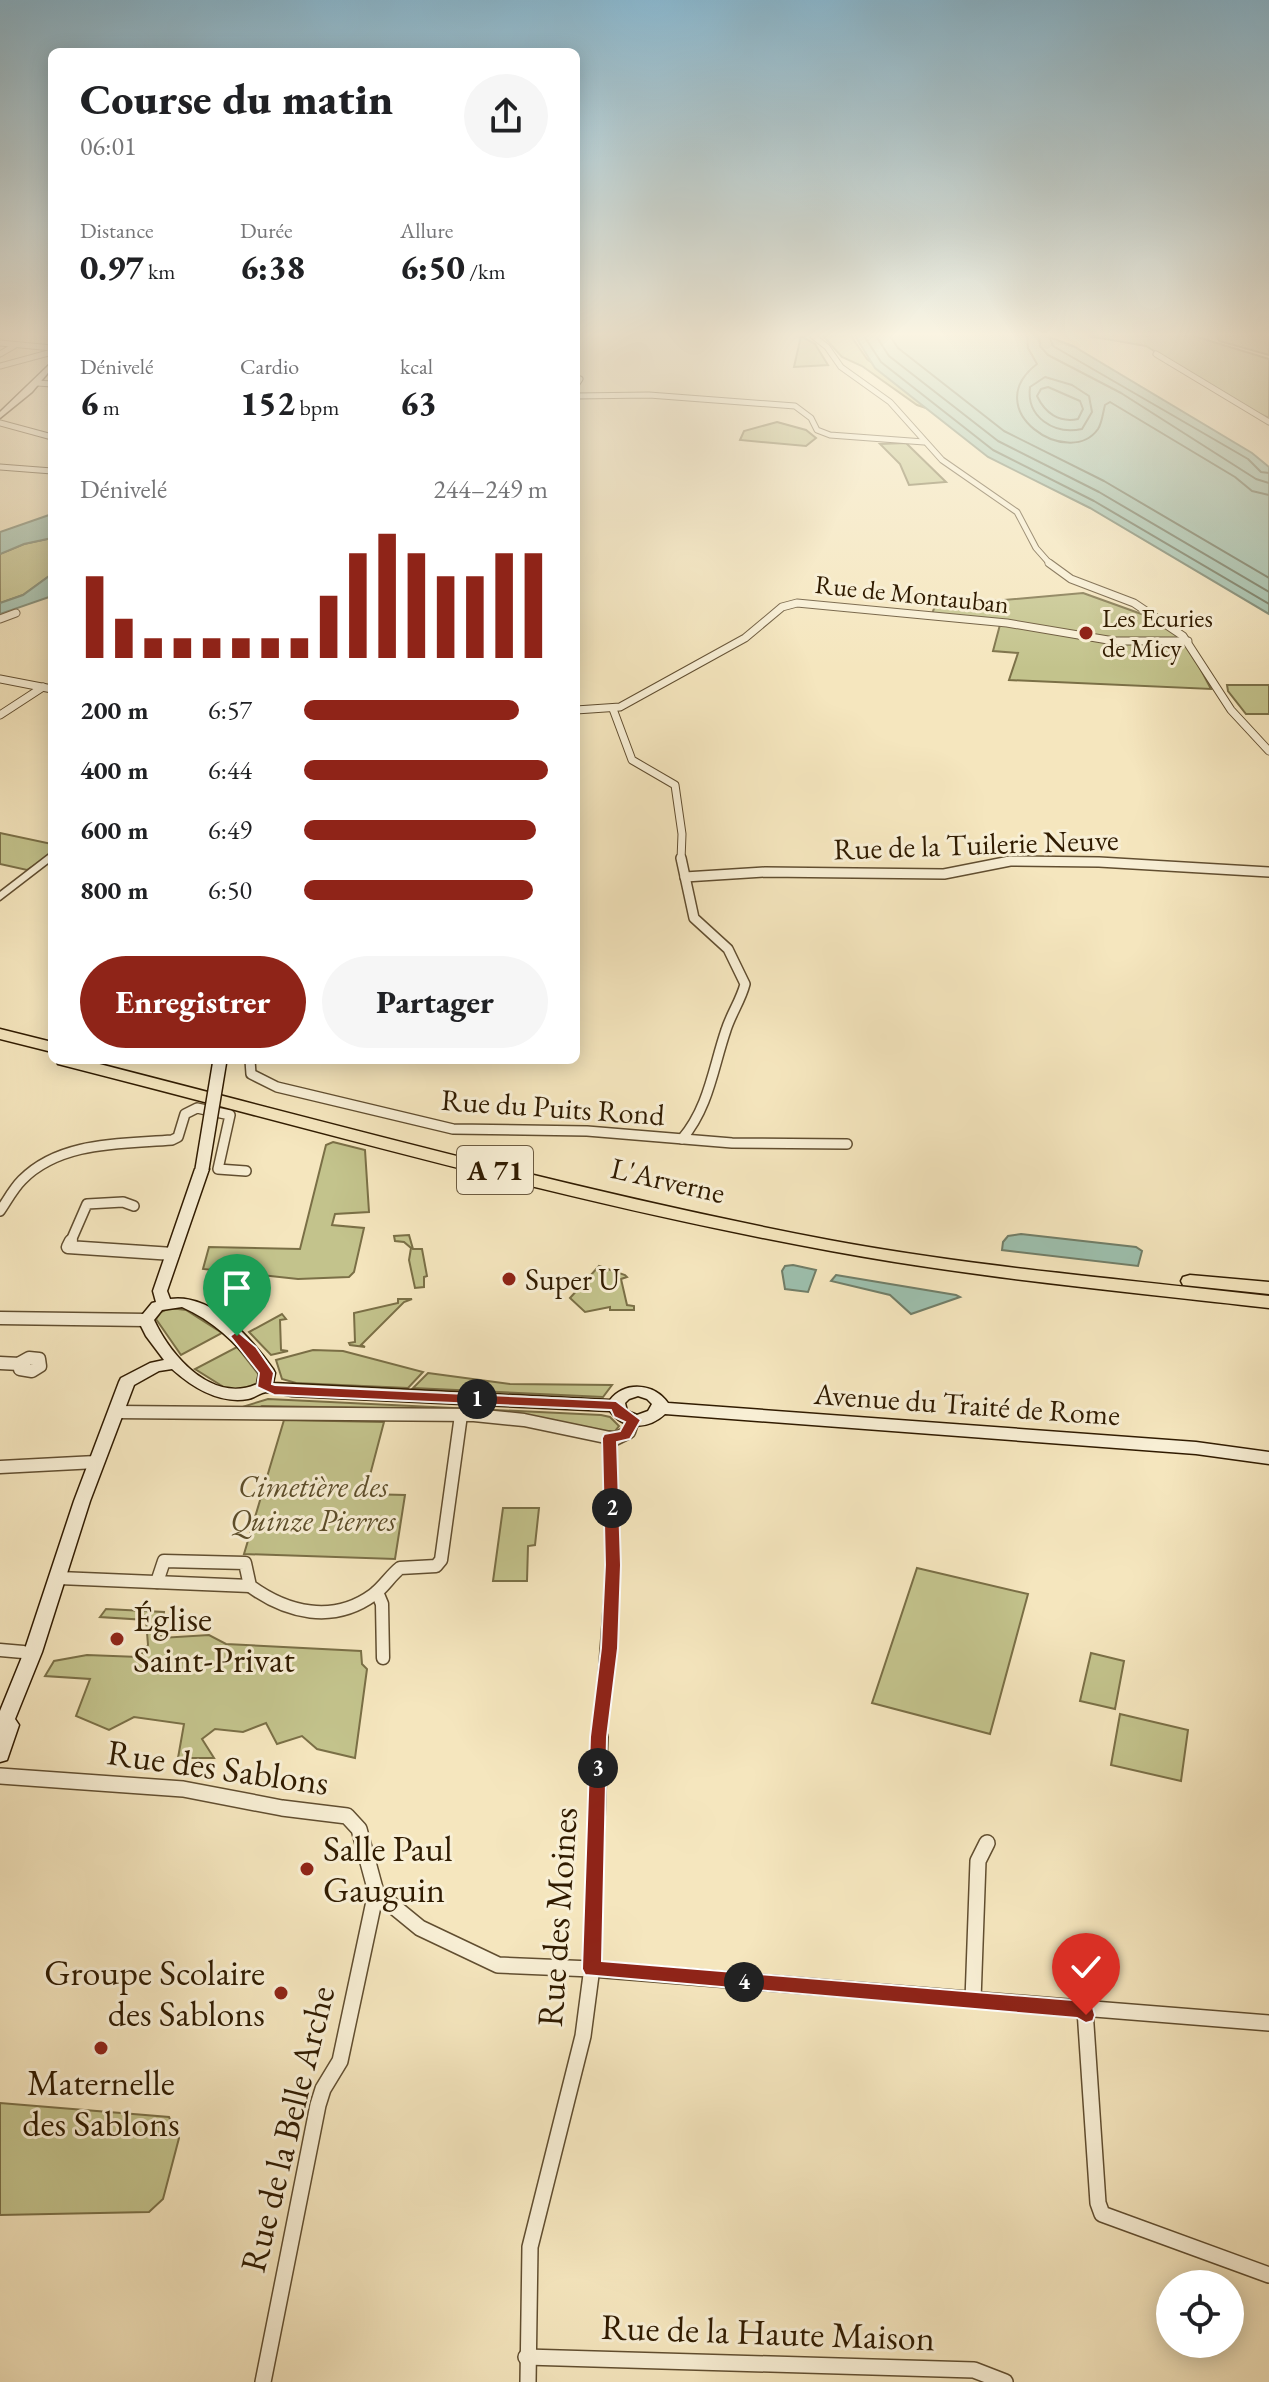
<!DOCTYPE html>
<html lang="fr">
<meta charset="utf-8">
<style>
:root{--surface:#fff;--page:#f6f6f6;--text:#202124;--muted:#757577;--accent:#8f2418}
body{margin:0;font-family:"EB Garamond",serif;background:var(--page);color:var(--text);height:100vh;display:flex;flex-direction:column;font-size:30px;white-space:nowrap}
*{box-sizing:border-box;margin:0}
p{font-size:26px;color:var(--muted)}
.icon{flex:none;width:44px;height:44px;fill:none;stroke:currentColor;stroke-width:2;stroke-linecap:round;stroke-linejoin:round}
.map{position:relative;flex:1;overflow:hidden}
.panel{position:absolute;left:48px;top:48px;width:532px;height:1016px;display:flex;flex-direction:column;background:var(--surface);border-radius:12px;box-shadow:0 4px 20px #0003}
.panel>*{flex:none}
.fabs{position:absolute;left:1156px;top:2270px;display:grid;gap:16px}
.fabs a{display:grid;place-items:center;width:88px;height:88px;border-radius:50%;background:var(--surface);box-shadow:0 4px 20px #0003;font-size:40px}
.pin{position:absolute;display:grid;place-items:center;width:68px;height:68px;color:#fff;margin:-82px -34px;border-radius:50% 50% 50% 0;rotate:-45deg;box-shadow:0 0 8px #0007}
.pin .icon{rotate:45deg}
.km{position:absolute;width:40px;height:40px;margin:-20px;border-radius:50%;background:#222;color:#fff;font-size:22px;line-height:40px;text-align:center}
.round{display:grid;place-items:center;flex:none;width:84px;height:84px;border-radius:42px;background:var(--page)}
.summary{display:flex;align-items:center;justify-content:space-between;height:136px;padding:0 32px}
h1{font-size:44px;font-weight:800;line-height:60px}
.stats{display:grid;grid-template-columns:repeat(3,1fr);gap:12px;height:136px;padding:8px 32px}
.stats div{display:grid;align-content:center}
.stats b{font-size:34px;font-weight:800}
.stats small{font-size:22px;font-weight:400}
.stats p{font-size:22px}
.chart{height:224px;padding:16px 32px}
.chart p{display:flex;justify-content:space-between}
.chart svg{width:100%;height:144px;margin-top:8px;stroke:var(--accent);stroke-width:6}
.cta{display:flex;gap:16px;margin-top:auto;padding:16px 32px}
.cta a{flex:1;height:92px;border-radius:48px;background:var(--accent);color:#fff;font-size:32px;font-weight:800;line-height:92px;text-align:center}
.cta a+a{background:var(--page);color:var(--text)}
ul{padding:0 32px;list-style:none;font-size:26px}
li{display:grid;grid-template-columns:128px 96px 1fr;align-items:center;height:60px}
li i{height:20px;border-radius:10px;background:var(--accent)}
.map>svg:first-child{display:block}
.green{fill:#c3c38c;stroke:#7a6f46;stroke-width:2}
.water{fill:#9dc0ae;stroke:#717e68;stroke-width:2}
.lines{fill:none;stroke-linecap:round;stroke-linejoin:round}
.shore{stroke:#666e57;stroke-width:2}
.minor-far4-casing{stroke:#614e30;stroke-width:7}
.minor-far3-casing{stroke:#614e30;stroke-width:9}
.minor-far2-casing{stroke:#614e30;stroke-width:12}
.minor-far1-casing{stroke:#614e30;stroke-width:15}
.minor-casing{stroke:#614e30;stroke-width:18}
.tertiary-casing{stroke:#614e30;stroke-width:3}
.secondary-casing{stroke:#301b00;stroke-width:3}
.motorway-casing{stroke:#301b00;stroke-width:3}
.minor-far4{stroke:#f8efd5;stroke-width:5}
.minor-far3{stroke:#f8efd5;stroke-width:7}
.minor-far2{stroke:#f8efd5;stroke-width:9}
.minor-far1{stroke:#f8efd5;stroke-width:12}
.minor{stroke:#f8efd5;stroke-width:15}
.tertiary{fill:#f8efd5;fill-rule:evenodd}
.secondary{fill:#f8efd5;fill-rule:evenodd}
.motorway{fill:#f5e6be;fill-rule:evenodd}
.secondary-bridge-casing{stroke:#301b00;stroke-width:16;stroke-linecap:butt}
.secondary-bridge{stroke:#f8efd5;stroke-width:13}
.route{fill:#8f2418;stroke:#fff;stroke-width:2}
.poi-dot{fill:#8f2418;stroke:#f8efd5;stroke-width:3}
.labels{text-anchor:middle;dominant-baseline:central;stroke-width:6;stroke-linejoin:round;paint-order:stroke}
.far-street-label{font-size:26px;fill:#301b00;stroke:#f8efd5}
.far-poi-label{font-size:26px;fill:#301b00;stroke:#f8efd5;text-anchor:start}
.shield{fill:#f8efd5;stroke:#6c5b40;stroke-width:2}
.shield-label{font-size:28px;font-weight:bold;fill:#301b00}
.street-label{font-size:30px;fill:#301b00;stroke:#f8efd5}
.poi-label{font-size:30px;fill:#301b00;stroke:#f8efd5;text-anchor:start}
.park-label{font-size:30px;font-style:italic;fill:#5c4d2a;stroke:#f8efd5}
.near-poi-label{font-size:36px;fill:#301b00;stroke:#f8efd5;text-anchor:start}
.near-street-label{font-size:36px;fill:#301b00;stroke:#f8efd5}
</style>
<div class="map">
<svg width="1269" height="2382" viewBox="0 0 1269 2382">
<rect width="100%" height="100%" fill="#f5e6be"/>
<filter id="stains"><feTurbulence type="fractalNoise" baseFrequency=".0025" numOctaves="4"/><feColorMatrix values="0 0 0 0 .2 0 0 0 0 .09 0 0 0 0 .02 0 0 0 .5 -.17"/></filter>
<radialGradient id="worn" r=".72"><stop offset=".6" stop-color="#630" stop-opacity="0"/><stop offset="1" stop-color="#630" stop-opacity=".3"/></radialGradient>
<g class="green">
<path d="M 801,336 L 815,344 L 828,365 L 794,367 Z"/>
<path d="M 823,336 L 851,336 L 867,359 L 935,411 L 917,405 L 862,366 L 842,357 Z"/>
<path d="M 1088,336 L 1194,336 L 1269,359 L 1269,418 L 1235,402 L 1146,346 Z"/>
<path d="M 1217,336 L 1269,336 L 1269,355 L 1219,341 Z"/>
<path d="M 777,422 L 806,430 L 816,438 L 806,446 L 740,440 L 744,431 Z"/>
<path d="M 906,443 L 946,482 L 909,485 L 900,464 L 880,444 Z"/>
<path d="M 52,538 L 52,574 L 23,595 L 0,603 L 0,554 L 24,544 Z"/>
<path d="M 1083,593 L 1161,621 L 1188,645 L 1211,689 L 1009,680 L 1018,653 L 993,651 L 1001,621 L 932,614 L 935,606 Z"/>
<path d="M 1227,685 L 1269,685 L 1269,714 L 1246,714 L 1228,691 Z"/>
<path d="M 0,833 L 52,844 L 52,854 L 27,870 L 0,864 Z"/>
<path d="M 333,1142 L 365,1150 L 369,1212 L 335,1214 L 332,1225 L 364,1228 L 354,1272 L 349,1277 L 298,1279 L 203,1269 L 209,1247 L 300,1249 L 326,1145 Z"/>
<path d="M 409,1235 L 413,1249 L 422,1249 L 427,1276 L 424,1277 L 424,1287 L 415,1288 L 409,1260 L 411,1248 L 404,1242 L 395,1241 L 394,1236 Z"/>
<path d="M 599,1266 L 625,1275 L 627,1277 L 621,1279 L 627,1305 L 634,1306 L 634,1310 L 610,1310 L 610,1307 L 585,1312 L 570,1298 Z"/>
<path d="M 398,1299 L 412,1299 L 404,1302 L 361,1345 L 365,1347 L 350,1345 L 349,1343 L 355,1342 L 354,1313 L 398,1303 Z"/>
<path d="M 170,1308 L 186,1310 L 222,1333 L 181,1355 L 156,1319 L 161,1312 Z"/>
<path d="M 282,1314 L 286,1319 L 280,1320 L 281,1350 L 288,1351 L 271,1355 L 249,1332 Z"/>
<path d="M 237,1347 L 259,1375 L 257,1385 L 230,1391 L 195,1369 Z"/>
<path d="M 313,1350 L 343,1351 L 423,1372 L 408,1388 L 296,1383 L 282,1379 L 276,1360 Z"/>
<path d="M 428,1373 L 510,1384 L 612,1385 L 603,1397 L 413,1388 Z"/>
<path d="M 268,1399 L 601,1415 L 610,1417 L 619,1426 L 615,1431 L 605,1431 L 375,1408 L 262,1406 L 255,1410 L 242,1407 Z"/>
<path d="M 284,1420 L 384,1422 L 365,1494 L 405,1495 L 395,1559 L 244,1554 Z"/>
<path d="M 503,1508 L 539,1508 L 535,1545 L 528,1546 L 527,1581 L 493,1581 Z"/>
<path d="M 917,1568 L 1028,1594 L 990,1734 L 872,1703 Z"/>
<path d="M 106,1609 L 164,1612 L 161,1638 L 209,1635 L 226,1644 L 361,1651 L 362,1664 L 367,1669 L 355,1758 L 317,1749 L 302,1736 L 277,1744 L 266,1723 L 243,1732 L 215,1729 L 202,1739 L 214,1758 L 178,1758 L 184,1724 L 134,1717 L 109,1730 L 76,1716 L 90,1679 L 45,1676 L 54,1661 L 87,1655 L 139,1657 L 148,1645 L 146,1620 L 100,1617 Z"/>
<path d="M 1091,1653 L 1124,1661 L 1115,1709 L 1080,1701 Z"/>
<path d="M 1120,1714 L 1188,1730 L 1181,1781 L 1111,1765 Z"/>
<path d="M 0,2103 L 169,2117 L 179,2138 L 163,2199 L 149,2212 L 0,2215 Z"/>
</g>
<g class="water">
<path d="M 855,336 L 1046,336 L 1073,346 L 1252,453 L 1269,467 L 1269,614 L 1090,508 L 988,457 L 875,368 Z"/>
<path d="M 52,514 L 52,538 L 24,544 L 0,554 L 0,532 Z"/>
<path d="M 52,574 L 52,596 L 0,614 L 0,603 L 23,595 Z"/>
<path d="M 1021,1234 L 1136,1247 L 1142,1251 L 1138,1266 L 1002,1250 L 1003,1242 L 1008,1236 Z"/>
<path d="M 793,1265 L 816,1270 L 808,1292 L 785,1289 L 782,1271 L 785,1266 Z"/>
<path d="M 836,1275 L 956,1295 L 960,1297 L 911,1314 L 890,1295 L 831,1281 Z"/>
</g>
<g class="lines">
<g class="shore">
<path d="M 864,336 L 881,362 L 993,450 L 1094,501 L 1269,604"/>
<path d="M 876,336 L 889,356 L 998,441 L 1099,492 L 1269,592"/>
<path d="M 890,336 L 898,348 L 1004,431 L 1104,481 L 1269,578"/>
<path d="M 1027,336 L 1028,348 L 1037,364 C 977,410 1069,470 1098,429 C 1102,423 1103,412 1105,405 L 1110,402 L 1235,477 L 1252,491 L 1269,495"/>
<path d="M 1039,336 L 1040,346 L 1048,355 L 1121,393 L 1256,479 L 1269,483"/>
<path d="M 1049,336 L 1053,346 L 1248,459 L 1261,472 L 1269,473"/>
<path d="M 1045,377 L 1072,385 L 1089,396 L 1092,412 L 1082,429 C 1054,435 1026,417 1030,387 Z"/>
<path d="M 1048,387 L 1080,401 L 1083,409 L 1078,419 C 1059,423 1045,413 1037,396 L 1041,389 Z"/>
</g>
<g class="minor-far4-casing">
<g id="minor-far4">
<path d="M 813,336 L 827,347 L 841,367 L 890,402 L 942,460 L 1017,512 L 1036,548 L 1051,565"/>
<path d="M 0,343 L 52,348"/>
<path d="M 0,354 L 14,346"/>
<path d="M 1156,354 L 1269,422"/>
<path d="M 0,366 L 52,352"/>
<path d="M 37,383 L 52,384"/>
<path d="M 576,385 L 580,379"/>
<path d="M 576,396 L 649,395 L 795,406 L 811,418 L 817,430 L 830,435 L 924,442"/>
<path d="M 0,423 L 52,437"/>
<path d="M 0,467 L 52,471"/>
</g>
</g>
<g class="minor-far3-casing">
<g id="minor-far3">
<path d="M 1049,563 L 1071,579 L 1134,603 L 1183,636 L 1231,710 L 1269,751"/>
<path d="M 0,619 L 16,613"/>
<path d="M 0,679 L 52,689"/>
<path d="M 613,709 L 632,760 L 675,785 L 682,834 L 681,860"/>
<path d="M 576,710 L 620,707 L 745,638 L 782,607 L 797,603 L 1007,623 L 1114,641 L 1188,641"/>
<path d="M 0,715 L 43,687"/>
</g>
</g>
<g class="minor-far2-casing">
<g id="minor-far2">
<path d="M 681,858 L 694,918 L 728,949 L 745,984 C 741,1000 731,1014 726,1030 C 713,1068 709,1107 682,1139"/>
<path d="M 685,877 L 765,872 L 944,874 L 1010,861 L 1099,862 L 1269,872"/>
<path d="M 250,1060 L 251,1074 L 277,1087 L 453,1129 L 587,1131 L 732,1143 L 847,1144"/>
<path d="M 0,1211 C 7,1201 13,1189 22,1180 C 60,1141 122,1144 172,1140 L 178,1137 L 185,1114 L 197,1108 L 230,1115 L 218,1169 L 246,1171"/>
<path d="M 70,1243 L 87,1204 L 123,1202 L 134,1206"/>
</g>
</g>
<g class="minor-far1-casing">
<g id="minor-far1">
<path d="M 71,1241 L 68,1247 L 173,1254"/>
<path d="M 0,1318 L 146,1320"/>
<path d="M 29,1358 L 39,1359 L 40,1366 L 32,1371 L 20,1369 L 20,1363 Z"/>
<path d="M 0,1363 L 20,1364"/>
<path d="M 116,1412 L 474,1415 L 524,1420 L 615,1439 L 629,1432 L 633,1420"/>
<path d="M 0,1467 L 96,1462"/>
<path d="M 59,1578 L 250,1586"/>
<path d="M 157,1582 L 164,1561 L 245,1563 L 250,1586 C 287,1613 333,1624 373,1595 C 383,1588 390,1576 400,1568 L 436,1566 L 441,1560 L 461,1415"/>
<path d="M 377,1592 L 382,1604 L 383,1658"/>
<path d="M 0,1650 L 23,1652 L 30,1656"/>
<path d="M 600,1739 L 613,1565 L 609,1438"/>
</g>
</g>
<g class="minor-casing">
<g id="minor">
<path d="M 0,1776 L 183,1789 L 282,1808 L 347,1816 L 359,1829 L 376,1892 L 420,1928 L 498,1965 L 592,1969 L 1269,2023"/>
<path d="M 973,2000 L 978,1861 L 987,1843"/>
<path d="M 1085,2010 L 1098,2203 L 1102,2214 L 1269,2275"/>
<path d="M 526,2357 L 974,2370 L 1005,2382"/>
<path d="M 263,2382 L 318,2105 L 323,2089 L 340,2061 L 376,1892"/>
<path d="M 528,2382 L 530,2247 L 583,2036 L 591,1975 L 600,1737"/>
</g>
</g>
<g class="tertiary-casing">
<path id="tertiary" d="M 52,852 L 52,860 L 0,900 L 0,892 Z"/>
</g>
<g class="secondary-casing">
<g id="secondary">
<path d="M 52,362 L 52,368 L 32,392 L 0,418 L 0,412 Z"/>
<path d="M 202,1165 L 209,1169 L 167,1291 L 170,1299 C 212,1293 251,1338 273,1369 L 275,1373 L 273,1383 L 610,1400 C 625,1381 654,1383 668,1403 L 1196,1442 L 1269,1452 L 1269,1464 L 1196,1454 L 665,1414 C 648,1430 624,1430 610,1411 L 292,1396 C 284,1395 274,1392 266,1392 C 260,1393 254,1398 248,1399 C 219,1404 192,1387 172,1369 L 159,1371 L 134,1385 L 90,1501 L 42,1652 L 15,1719 L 19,1725 L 7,1760 L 0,1762 L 0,1711 L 24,1652 L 74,1501 L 119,1382 L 121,1378 L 150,1363 L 164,1360 L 146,1336 L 138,1320 L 152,1303 L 156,1302 L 153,1291 L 195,1169 ZM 182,1307 C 214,1321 239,1345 259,1373 L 257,1384 C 213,1404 171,1357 154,1320 L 162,1310 ZM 638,1396 L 647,1399 L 652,1404 L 648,1411 L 637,1415 L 627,1411 L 625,1403 L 629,1399 Z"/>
</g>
</g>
<g class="motorway-casing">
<g id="motorway">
<path d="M 0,1029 L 52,1042 L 52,1052 L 0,1039 Z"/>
<path d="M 56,1060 L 84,1060 C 331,1123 578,1192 829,1240 C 974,1267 1122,1279 1269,1296 L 1269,1308 C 1123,1291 976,1278 831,1251 C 572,1204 314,1129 58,1064 Z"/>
<path d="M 1190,1275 L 1269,1282 L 1269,1294 L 1183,1285 L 1181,1281 L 1183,1277 Z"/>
</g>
</g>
<use href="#minor-far4" class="minor-far4"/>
<use href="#minor-far3" class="minor-far3"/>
<use href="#minor-far2" class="minor-far2"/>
<use href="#minor-far1" class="minor-far1"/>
<use href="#minor" class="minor"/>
<use href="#tertiary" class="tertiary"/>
<use href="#secondary" class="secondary"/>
<use href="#motorway" class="motorway"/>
<g class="secondary-bridge-casing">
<path id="secondary-bridge" d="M 202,1169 L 220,1060"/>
</g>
<use href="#secondary-bridge" class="secondary-bridge"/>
</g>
<linearGradient id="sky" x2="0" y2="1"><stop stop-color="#8ab9d1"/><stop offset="0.5" stop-color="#faf4e2"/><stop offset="1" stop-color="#faf4e2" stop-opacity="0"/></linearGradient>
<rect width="1269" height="669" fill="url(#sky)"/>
<path class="route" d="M 237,1331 L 256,1347 L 274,1373 L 272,1384 L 275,1385 L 616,1401 L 641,1420 L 630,1439 L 617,1442 L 621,1565 L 618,1648 L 607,1737 L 602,1961 L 1085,2001 L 1092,2004 L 1095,2015 L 1093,2021 L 1086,2023 L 1077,2018 L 585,1975 L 582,1969 L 590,1737 L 601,1648 L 605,1565 L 602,1438 L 604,1434 L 620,1431 L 625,1422 L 614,1417 L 611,1410 L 274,1395 L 257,1387 L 259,1373 L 230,1336 Z"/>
<g class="poi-dot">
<circle cx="1086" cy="633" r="8"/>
<circle cx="509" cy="1279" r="8"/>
<circle cx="117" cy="1639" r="8"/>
<circle cx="307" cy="1869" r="8"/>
<circle cx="281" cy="1993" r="8"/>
<circle cx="101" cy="2048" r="8"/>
</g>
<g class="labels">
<g class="far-street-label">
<text transform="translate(912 594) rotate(6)">Rue de Montauban</text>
</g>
<g class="far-poi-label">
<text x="1102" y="618">Les Ecuries<tspan x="1102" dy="30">de Micy</tspan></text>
</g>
<rect class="shield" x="457" y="1146" width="76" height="48" rx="6"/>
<g class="shield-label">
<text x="495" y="1170">A 71</text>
</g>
<g class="street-label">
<text transform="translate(976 844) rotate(-2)">Rue de la Tuilerie Neuve</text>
<text transform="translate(553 1107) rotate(4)">Rue du Puits Rond</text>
<text transform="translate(668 1180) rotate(13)">L'Arverne</text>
<text transform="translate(967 1404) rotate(4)">Avenue du Traité de Rome</text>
</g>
<g class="poi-label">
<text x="525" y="1279">Super U</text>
</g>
<g class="park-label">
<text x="313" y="1486">Cimetière des<tspan x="313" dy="34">Quinze Pierres</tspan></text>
</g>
<g class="near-poi-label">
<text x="133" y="1618">Église<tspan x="133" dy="41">Saint-Privat</tspan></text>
<text x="323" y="1848">Salle Paul<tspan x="323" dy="41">Gauguin</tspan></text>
<text x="265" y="1972" text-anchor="end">Groupe Scolaire<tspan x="265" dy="41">des Sablons</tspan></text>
<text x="101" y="2082" text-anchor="middle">Maternelle<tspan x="101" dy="41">des Sablons</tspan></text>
</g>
<g class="near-street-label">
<text transform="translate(218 1767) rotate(8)">Rue des Sablons</text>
<text transform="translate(557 1917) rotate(-86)">Rue des Moines</text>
<text transform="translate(287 2129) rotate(-76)">Rue de la Belle Arche</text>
<text transform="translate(768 2332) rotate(2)">Rue de la Haute Maison</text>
</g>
</g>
<rect width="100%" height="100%" filter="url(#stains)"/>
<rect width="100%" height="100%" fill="url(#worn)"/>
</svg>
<div class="fabs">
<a><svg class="icon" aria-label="locate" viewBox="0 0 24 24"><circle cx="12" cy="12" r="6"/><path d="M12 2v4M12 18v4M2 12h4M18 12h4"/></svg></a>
</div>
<div class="pin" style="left:237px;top:1336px;background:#1e9e55"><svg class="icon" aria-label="arrive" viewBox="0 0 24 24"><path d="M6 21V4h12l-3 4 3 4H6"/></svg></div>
<div class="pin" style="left:1086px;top:2015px;background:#d93025"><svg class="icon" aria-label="check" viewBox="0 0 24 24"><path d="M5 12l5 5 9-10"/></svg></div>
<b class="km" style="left:477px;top:1399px">1</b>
<b class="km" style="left:612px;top:1508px">2</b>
<b class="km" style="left:598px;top:1768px">3</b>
<b class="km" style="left:744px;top:1982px">4</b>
<section class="panel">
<div class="summary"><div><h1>Course du matin</h1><p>06:01</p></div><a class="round"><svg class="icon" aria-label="share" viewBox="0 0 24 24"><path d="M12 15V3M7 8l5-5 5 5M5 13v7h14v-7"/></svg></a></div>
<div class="stats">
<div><p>Distance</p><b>0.97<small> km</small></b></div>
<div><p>Durée</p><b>6:38</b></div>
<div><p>Allure</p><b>6:50<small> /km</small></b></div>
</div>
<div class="stats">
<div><p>Dénivelé</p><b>6<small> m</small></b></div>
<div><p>Cardio</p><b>152<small> bpm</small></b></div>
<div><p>kcal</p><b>63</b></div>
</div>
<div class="chart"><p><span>Dénivelé</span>244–249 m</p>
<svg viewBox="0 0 160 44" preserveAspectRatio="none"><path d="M5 44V19M15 44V32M25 44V38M35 44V38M45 44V38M55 44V38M65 44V38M75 44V38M85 44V25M95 44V12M105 44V6M115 44V12M125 44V19M135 44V19M145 44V12M155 44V12"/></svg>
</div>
<ul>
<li><b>200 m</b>6:57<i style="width:88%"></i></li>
<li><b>400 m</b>6:44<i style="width:100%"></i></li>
<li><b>600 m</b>6:49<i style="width:95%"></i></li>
<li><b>800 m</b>6:50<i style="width:94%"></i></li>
</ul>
<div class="cta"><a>Enregistrer</a><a>Partager</a></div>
</section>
</div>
